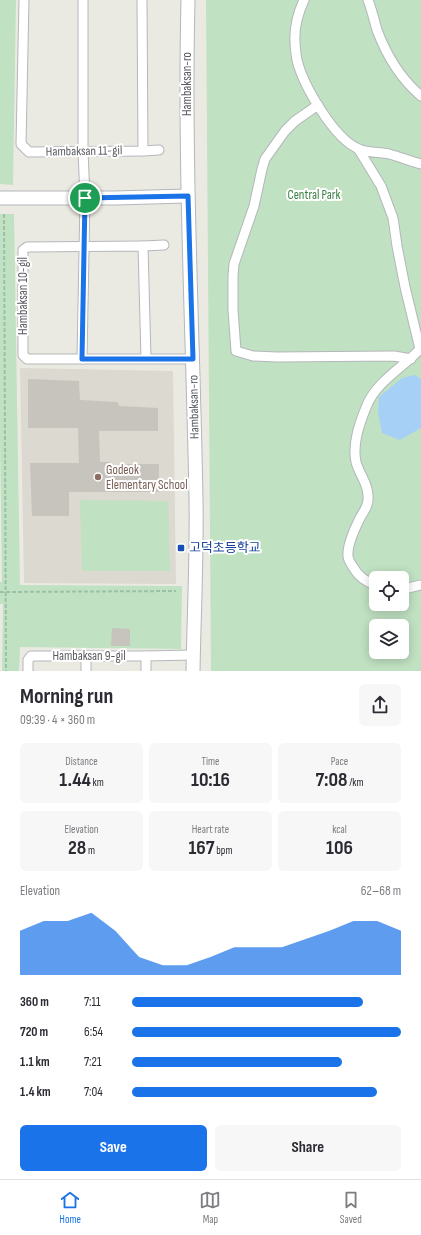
<!DOCTYPE html>
<meta charset="utf-8">
<style>
:root{--surface:#fff;--page:#f7f7f7;--text:#2b2b33;--muted:#7c7c81;--line:#e1e1e2;--accent:#1a73e8}
body{margin:0;font-family:"Sofia Sans Condensed","Noto Sans KR",sans-serif;background:var(--page);color:var(--text);height:100vh;display:flex;flex-direction:column;font-size:15px;white-space:nowrap}
*{box-sizing:border-box;margin:0}
p{font-size:13px;color:var(--muted)}
.icon{flex:none;width:22px;height:22px;fill:none;stroke:currentColor;stroke-width:2;stroke-linecap:round;stroke-linejoin:round}
.map{position:relative;height:671px;overflow:hidden}
.details{display:flex;flex-direction:column;background:var(--surface);flex:1}
.details>*{flex:none}
.controls{position:absolute;left:369px;top:571px;display:grid;gap:8px}
.controls a{display:grid;place-items:center;width:40px;height:40px;border-radius:6px;background:var(--surface);box-shadow:0 2px 10px #0003;font-size:20px}
.pin{position:absolute;display:grid;place-items:center;width:34px;height:34px;color:#fff;margin:-17px;border:2px solid #fff;border-radius:50%;box-shadow:0 1px 4px #0007}
.round{display:grid;place-items:center;flex:none;width:42px;height:42px;border-radius:6px;background:var(--page)}
.summary{display:flex;align-items:center;justify-content:space-between;height:68px;padding:0 20px}
h1{font-size:22px;font-weight:700;line-height:30px}
.metrics{display:grid;grid-template-columns:repeat(3,1fr);gap:6px;height:68px;padding:4px 20px}
.metrics div{display:grid;align-content:center;border-radius:6px;background:var(--page);text-align:center}
.metrics b{font-size:20px;font-weight:700}
.metrics small{font-size:11px;font-weight:400}
.metrics p{font-size:11px}
.chart{height:112px;padding:8px 20px}
.chart p{display:flex;justify-content:space-between}
.chart svg{width:100%;height:72px;margin-top:4px;fill:var(--accent);opacity:.7}
.cta{display:flex;gap:8px;margin-top:auto;padding:8px 20px}
.cta a{flex:1;height:46px;border-radius:6px;background:var(--accent);color:#fff;font-size:16px;font-weight:700;line-height:46px;text-align:center}
.cta a+a{background:var(--page);color:var(--text)}
ul{padding:0 20px;list-style:none;font-size:13px}
li{display:grid;grid-template-columns:64px 48px 1fr;align-items:center;height:30px}
li i{height:10px;border-radius:5px;background:var(--accent)}
.tabs{display:flex;justify-content:space-around;align-items:center;height:56px;border-top:1px solid var(--line);background:var(--surface);font-size:11px;color:var(--muted)}
.tabs a{display:grid;justify-items:center;gap:2px}
.tabs .on{color:var(--accent)}
.map>svg:first-child{display:block}
.education{fill:#dbd9d0}
.green{fill:#c0e1c2;fill-rule:evenodd}
.water{fill:#a7d0f6}
.building{fill:#c7c4be}
.lines{fill:none;stroke-linecap:round;stroke-linejoin:round}
.street-casing{stroke:#b4b7bb;stroke-width:11}
.secondary-casing{stroke:#b3b6bb;stroke-width:15}
.path{stroke:#9ac1a8;stroke-width:2;stroke-dasharray:4 2;stroke-linecap:butt}
.street{stroke:#fff;stroke-width:9}
.secondary{stroke:#fff;stroke-width:13}
.route-casing{stroke:#fff;stroke-width:8}
.route{stroke:#1a73e8;stroke-width:5}
.education-dot{fill:#8d6e63;stroke:#fff;stroke-width:1.5}
.transit-dot{fill:#1a4fb4;stroke:#fff;stroke-width:1.5}
.labels{text-anchor:middle;dominant-baseline:central;stroke-width:4;stroke-linejoin:round;paint-order:stroke}
.street-label{font-size:13px;fill:#5a5d61;stroke:#fff}
.park-label{font-size:13px;fill:#3c7e43;stroke:#fff}
.education-label{font-size:13px;fill:#785e54;stroke:#fff;text-anchor:start}
.transit-label{font-size:13px;fill:#164399;stroke:#fff;text-anchor:start}
</style>
<div class="map">
<svg width="421" height="671" viewBox="0 0 421 671">
<rect width="100%" height="100%" fill="#ebeae2"/>
<path class="education" d="M 20,368 L 173,371 L 176,584 L 24,583 Z"/>
<g class="green">
<path d="M 0,0 L 16,0 L 13,185 L 0,184 Z"/>
<path d="M 206,0 L 421,0 L 421,671 L 211,671 ZM 376,578 L 402,578 L 402,604 L 376,604 ZM 376,626 L 402,626 L 402,652 L 376,652 Z"/>
<path d="M 0,214 L 14,214 L 20,585 L 182,586 L 181,649 L 20,647 L 19,671 L 2,671 L 3,604 L 0,604 L 0,582 L 2,582 L 0,437 Z"/>
<path d="M 80,500 L 168,501 L 170,571 L 82,571 Z"/>
</g>
<path class="water" d="M 415,375 L 421,379 L 421,428 L 400,440 L 382,433 L 378,412 L 379,397 L 402,378 Z"/>
<g class="building">
<path d="M 28,379 L 79,381 L 80,400 L 118,402 L 119,406 L 158,408 L 158,431 L 99,431 L 100,462 L 110,462 L 111,468 L 127,469 L 127,464 L 159,464 L 159,492 L 69,492 L 69,516 L 32,516 L 30,463 L 79,463 L 78,428 L 28,428 Z"/>
<path d="M 112,628 L 130,629 L 130,646 L 111,646 Z"/>
</g>
<g class="lines">
<g class="street-casing">
<g id="street">
<path d="M 24,0 L 21,144 L 29,152 L 143,151 L 142,0"/>
<path d="M 304,0 C 298,13 294,27 295,42 C 295,47 296,54 297,60 C 303,85 334,139 359,149 C 367,153 379,152 389,154 C 400,157 410,161 421,164"/>
<path d="M 368,0 C 372,10 374,20 377,30 C 386,54 401,79 421,96"/>
<path d="M 318,105 L 295,121 L 285,131 L 265,159 L 262,169 L 254,206 L 234,264 L 233,276 L 233,310 L 236,351 L 253,356 L 277,357 L 394,356 L 411,359"/>
<path d="M 359,150 L 381,186 L 393,218 L 397,246 L 405,287 L 420,349"/>
<path d="M 143,151 L 159,150"/>
<path d="M 143,246 L 164,245"/>
<path d="M 82,359 L 85,198 L 83,151 L 83,0"/>
<path d="M 146,359 L 143,246 L 27,247 L 23,250 L 23,355 L 27,359 L 193,359"/>
<path d="M 376,585 C 366,582 358,576 353,567 C 351,564 348,559 348,556 C 347,545 355,528 360,518 C 364,511 369,505 368,496 C 368,483 359,474 356,462 C 352,443 360,422 367,405 C 377,381 404,367 421,348"/>
<path d="M 402,588 L 408,588 L 421,585"/>
<path d="M 146,656 L 193,655"/>
<path d="M 28,671 L 28,660 L 31,656 L 146,656 L 146,671"/>
<path d="M 86,671 L 86,656"/>
</g>
</g>
<g class="secondary-casing">
<g id="secondary">
<path d="M 188,0 C 184,166 193,333 196,499 C 197,556 194,614 193,671"/>
<path d="M 0,198 L 115,198 L 187,196"/>
</g>
</g>
<g class="path">
<path d="M 4,214 L 6,671"/>
<path d="M 0,592 L 176,591"/>
</g>
<use href="#street" class="street"/>
<use href="#secondary" class="secondary"/>
</g>
<g class="lines">
<g class="route-casing">
<path id="route" d="M 188,196 L 193,359 L 82,359 L 85,198 Z"/>
</g>
<use href="#route" class="route"/>
</g>
<circle class="education-dot" cx="98" cy="477" r="4"/>
<rect class="transit-dot" x="177" y="544" width="8" height="8" rx="2"/>
<g class="labels">
<g class="street-label">
<text transform="translate(187 84) rotate(-90)">Hambaksan-ro</text>
<text transform="translate(84 151) rotate(-1)">Hambaksan 11-gil</text>
<text transform="translate(23 296) rotate(-90)">Hambaksan 10-gil</text>
<text transform="translate(194 407) rotate(-91)">Hambaksan-ro</text>
<text x="89" y="656">Hambaksan 9-gil</text>
</g>
<g class="park-label">
<text x="314" y="195">Central Park</text>
</g>
<g class="education-label">
<text x="106" y="470">Godeok<tspan x="106" dy="15">Elementary School</tspan></text>
</g>
<g class="transit-label">
<text x="189" y="548">고덕초등학교</text>
</g>
</g>
</svg>
<div class="controls">
<a><svg class="icon" aria-label="locate" viewBox="0 0 24 24"><circle cx="12" cy="12" r="6"/><path d="M12 2v4M12 18v4M2 12h4M18 12h4"/></svg></a>
<a><svg class="icon" aria-label="layers" viewBox="0 0 24 24"><path d="M12 4l9 5-9 5-9-5zM3 14l9 5 9-5"/></svg></a>
</div>
<div class="pin" style="left:85px;top:198px;background:#1e9e55"><svg class="icon" aria-label="arrive" viewBox="0 0 24 24"><path d="M6 21V4h12l-3 4 3 4H6"/></svg></div>
</div>
<section class="details">
<div class="summary"><div><h1>Morning run</h1><p>09:39 · 4 × 360 m</p></div><a class="round"><svg class="icon" aria-label="share" viewBox="0 0 24 24"><path d="M12 15V3M7 8l5-5 5 5M5 13v7h14v-7"/></svg></a></div>
<div class="metrics">
<div><p>Distance</p><b>1.44<small> km</small></b></div>
<div><p>Time</p><b>10:16</b></div>
<div><p>Pace</p><b>7:08<small> /km</small></b></div>
</div>
<div class="metrics">
<div><p>Elevation</p><b>28<small> m</small></b></div>
<div><p>Heart rate</p><b>167<small> bpm</small></b></div>
<div><p>kcal</p><b>106</b></div>
</div>
<div class="chart"><p><span>Elevation</span>62–68 m</p>
<svg viewBox="0 0 160 44" preserveAspectRatio="none"><path d="M0 44V17L10 11L20 11L30 6L40 17L50 33L60 38L70 38L80 33L90 27L100 27L110 27L120 22L130 17L140 11L150 11L160 17V44z"/></svg>
</div>
<ul>
<li><b>360 m</b>7:11<i style="width:86%"></i></li>
<li><b>720 m</b>6:54<i style="width:100%"></i></li>
<li><b>1.1 km</b>7:21<i style="width:78%"></i></li>
<li><b>1.4 km</b>7:04<i style="width:91%"></i></li>
</ul>
<div class="cta"><a>Save</a><a>Share</a></div>
</section>
<nav class="tabs">
<a class="on"><svg class="icon" aria-label="home" viewBox="0 0 24 24"><path d="M3 11l9-7 9 7M6 9v11h12V9"/></svg>Home</a>
<a><svg class="icon" aria-label="map" viewBox="0 0 24 24"><path d="M3 6l6-2 6 2 6-2v14l-6 2-6-2-6 2zM9 4v14M15 6v14"/></svg>Map</a>
<a><svg class="icon" aria-label="saved" viewBox="0 0 24 24"><path d="M7 4h10v16l-5-4-5 4z"/></svg>Saved</a>
</nav>
